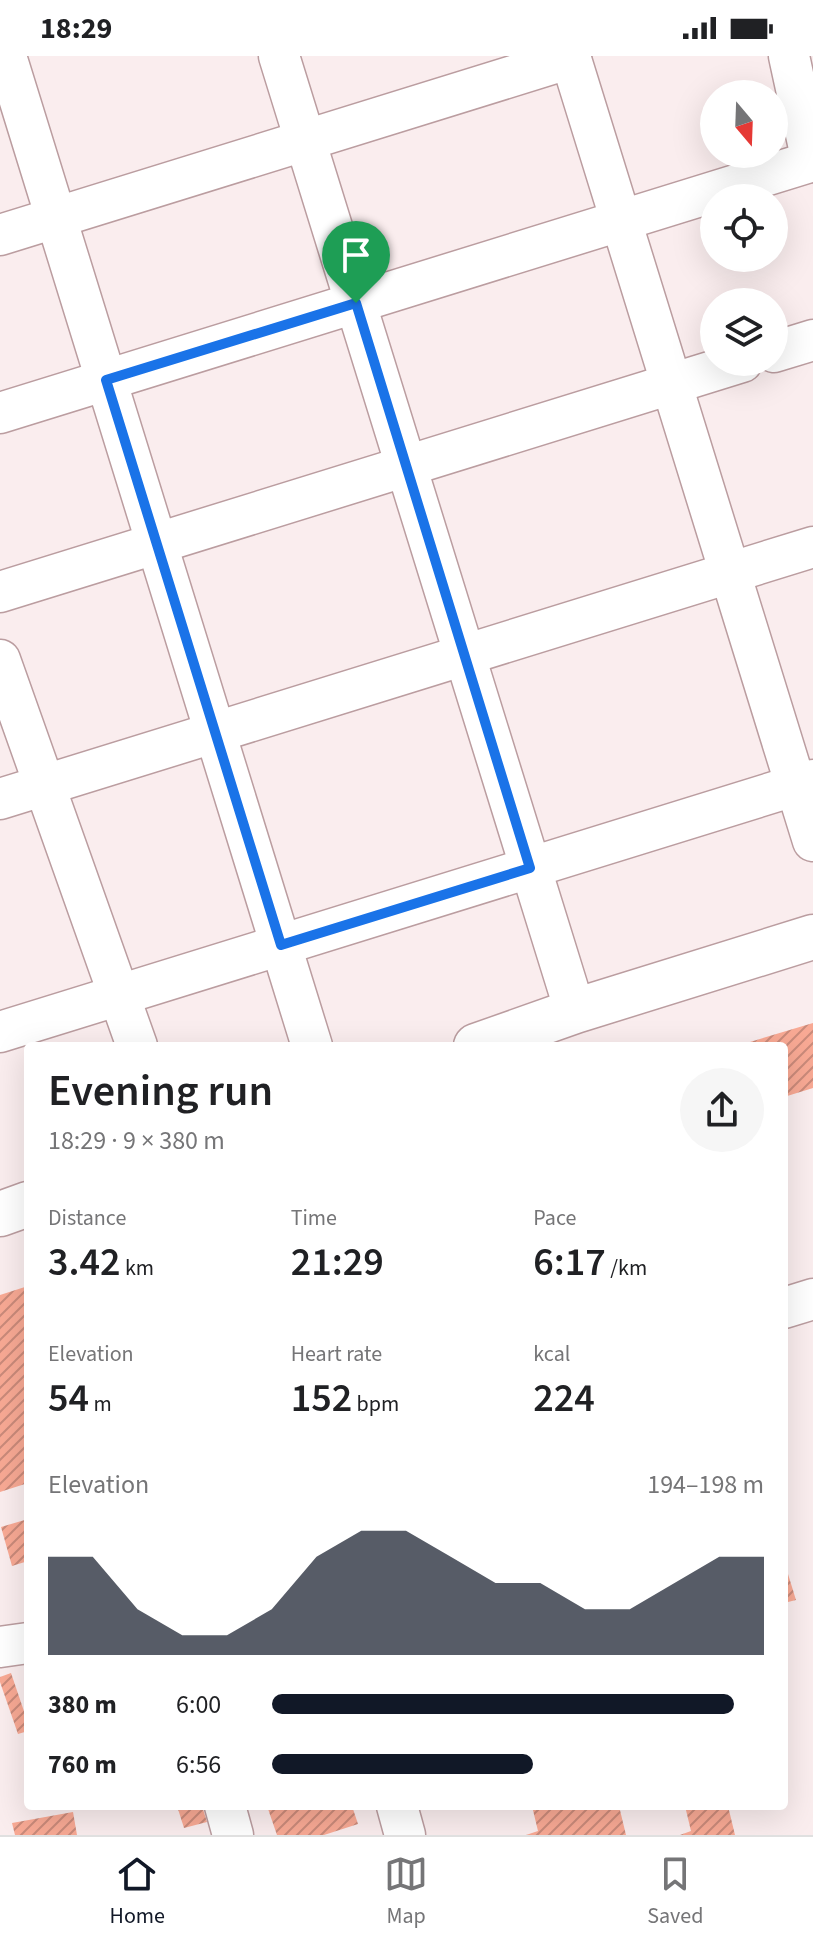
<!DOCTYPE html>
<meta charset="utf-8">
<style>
:root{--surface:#fff;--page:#f6f6f6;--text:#202124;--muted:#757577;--line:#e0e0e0;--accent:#111827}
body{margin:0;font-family:"Source Sans 3",sans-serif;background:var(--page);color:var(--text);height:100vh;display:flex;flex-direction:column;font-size:30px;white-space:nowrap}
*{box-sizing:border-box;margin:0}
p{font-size:26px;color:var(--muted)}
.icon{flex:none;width:44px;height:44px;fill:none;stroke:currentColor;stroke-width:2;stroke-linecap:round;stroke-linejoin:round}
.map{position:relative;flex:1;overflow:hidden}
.sheet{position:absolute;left:24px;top:986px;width:764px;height:768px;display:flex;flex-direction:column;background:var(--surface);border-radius:8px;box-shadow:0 8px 32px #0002}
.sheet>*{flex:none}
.needle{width:52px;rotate:161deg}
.tools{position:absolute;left:700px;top:24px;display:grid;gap:16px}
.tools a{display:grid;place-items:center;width:88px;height:88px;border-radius:50%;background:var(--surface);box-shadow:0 8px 32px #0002;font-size:40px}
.pin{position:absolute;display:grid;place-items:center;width:68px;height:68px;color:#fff;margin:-82px -34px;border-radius:50% 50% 50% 0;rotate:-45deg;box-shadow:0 0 8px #0007}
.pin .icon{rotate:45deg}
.round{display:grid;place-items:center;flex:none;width:84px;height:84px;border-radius:42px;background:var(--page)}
.headline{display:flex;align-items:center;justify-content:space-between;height:136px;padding:0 24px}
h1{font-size:44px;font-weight:600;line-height:60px}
.stats{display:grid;grid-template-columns:repeat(3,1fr);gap:12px;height:136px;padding:8px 24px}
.stats div{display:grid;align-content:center}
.stats b{font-size:40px;font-weight:600}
.stats small{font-size:22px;font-weight:400}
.stats p{font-size:22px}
.chart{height:224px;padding:16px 24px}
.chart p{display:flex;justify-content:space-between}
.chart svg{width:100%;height:144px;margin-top:8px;fill:var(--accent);opacity:.7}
ul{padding:0 24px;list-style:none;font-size:26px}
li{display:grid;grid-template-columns:128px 96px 1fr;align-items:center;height:60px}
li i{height:20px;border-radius:10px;background:var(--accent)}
.status{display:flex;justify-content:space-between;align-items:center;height:56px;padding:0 40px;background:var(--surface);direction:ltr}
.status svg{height:22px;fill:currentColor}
.menu{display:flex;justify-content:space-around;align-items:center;height:112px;border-top:2px solid var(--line);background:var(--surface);font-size:22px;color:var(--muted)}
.menu a{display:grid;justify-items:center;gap:4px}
.menu .active{color:var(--accent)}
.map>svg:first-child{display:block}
.building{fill:url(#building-hatch)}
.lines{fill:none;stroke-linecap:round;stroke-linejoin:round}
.minor-casing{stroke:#bb9da0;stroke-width:43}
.major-casing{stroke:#bb9da0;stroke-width:47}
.minor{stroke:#fff;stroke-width:40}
.major{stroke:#fff;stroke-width:44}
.route-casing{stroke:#fff;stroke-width:16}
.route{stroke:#1a73e8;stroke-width:10}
</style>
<div class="status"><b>18:29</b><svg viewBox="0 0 49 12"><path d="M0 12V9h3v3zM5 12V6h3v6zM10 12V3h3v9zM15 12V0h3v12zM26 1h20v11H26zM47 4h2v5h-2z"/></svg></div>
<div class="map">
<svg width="813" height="1779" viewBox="0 0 813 1779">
<defs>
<pattern id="building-hatch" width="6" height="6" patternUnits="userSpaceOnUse" patternTransform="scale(2)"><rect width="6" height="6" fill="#f8a994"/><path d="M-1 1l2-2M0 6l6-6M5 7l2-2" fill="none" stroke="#ca8a7a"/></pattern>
</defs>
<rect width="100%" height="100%" fill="#faedee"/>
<g class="building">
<path d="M 813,967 L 813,1032 L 784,1041 L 784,990 L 740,989 Z"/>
<path d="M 28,1230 L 28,1427 L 0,1436 L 0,1239 Z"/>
<path d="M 28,1463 L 28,1505 L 12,1510 L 1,1471 Z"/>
<path d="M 784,1505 L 796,1544 L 784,1547 Z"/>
<path d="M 11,1617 L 28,1667 L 28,1675 L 18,1678 L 0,1626 L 0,1621 Z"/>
<path d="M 177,1750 L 202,1750 L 207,1766 L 184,1772 Z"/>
<path d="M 267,1750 L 352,1750 L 358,1768 L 324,1779 L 277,1779 Z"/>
<path d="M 532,1750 L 619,1750 L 626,1779 L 526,1779 L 538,1775 Z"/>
<path d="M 685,1750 L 728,1750 L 735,1779 L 680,1779 L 691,1775 Z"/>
<path d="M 73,1756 L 77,1779 L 15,1779 L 12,1767 Z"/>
</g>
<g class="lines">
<g class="minor-casing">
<g id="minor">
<path d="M 6,0 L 312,990"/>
<path d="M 279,0 L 575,955"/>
<path d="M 570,0 L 813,785"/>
<path d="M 789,0 L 812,106"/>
<path d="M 0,179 L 571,2"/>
<path d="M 774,296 L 813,284"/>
<path d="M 0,357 L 813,105"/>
<path d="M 0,536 L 742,306"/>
<path d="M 0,604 L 137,990"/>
<path d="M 0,743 L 813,491"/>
<path d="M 0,976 L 813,724"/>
<path d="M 784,1252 L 813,1243"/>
<path d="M 0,1591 L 28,1587"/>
<path d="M 225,1750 L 233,1779"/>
<path d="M 397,1750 L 405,1779"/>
</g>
</g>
<g class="major-casing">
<g id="major">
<path d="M 476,990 L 575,955 L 813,881"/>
<path d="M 0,1158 L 28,1148"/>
</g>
</g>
<use href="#minor" class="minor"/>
<use href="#major" class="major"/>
</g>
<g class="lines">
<g class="route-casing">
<path id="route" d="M 356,247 L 530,812 L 281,889 L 106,324 Z"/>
</g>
<use href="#route" class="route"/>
</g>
</svg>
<div class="tools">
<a><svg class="needle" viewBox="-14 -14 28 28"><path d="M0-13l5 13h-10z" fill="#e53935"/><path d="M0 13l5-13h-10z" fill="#757577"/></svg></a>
<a><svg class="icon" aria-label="locate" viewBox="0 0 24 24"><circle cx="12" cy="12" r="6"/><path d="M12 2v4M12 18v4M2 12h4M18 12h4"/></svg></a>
<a><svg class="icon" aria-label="layers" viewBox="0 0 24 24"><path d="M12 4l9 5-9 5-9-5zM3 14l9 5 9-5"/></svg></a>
</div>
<div class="pin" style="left:356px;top:247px;background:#1e9e55"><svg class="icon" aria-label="arrive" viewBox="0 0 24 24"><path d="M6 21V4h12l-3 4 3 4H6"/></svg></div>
<section class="sheet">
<div class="headline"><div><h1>Evening run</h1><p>18:29 · 9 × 380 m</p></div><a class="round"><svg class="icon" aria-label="share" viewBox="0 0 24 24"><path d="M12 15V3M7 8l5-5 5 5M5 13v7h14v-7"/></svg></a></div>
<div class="stats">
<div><p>Distance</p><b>3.42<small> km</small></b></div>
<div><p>Time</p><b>21:29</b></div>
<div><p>Pace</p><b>6:17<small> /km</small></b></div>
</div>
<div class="stats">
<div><p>Elevation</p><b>54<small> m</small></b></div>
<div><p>Heart rate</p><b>152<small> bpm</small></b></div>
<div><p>kcal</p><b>224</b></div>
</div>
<div class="chart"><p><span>Elevation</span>194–198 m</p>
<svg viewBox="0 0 160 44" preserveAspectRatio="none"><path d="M0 44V14L10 14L20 30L30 38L40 38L50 30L60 14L70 6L80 6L90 14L100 22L110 22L120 30L130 30L140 22L150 14L160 14V44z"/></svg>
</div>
<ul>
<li><b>380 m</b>6:00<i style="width:94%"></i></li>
<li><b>760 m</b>6:56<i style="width:53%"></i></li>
</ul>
</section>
</div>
<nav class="menu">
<a class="active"><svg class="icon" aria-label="home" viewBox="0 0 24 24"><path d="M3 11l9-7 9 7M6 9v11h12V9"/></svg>Home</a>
<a><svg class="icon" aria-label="map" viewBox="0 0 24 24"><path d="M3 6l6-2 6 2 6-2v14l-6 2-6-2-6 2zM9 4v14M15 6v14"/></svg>Map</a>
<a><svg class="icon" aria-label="saved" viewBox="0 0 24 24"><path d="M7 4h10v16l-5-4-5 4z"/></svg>Saved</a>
</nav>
